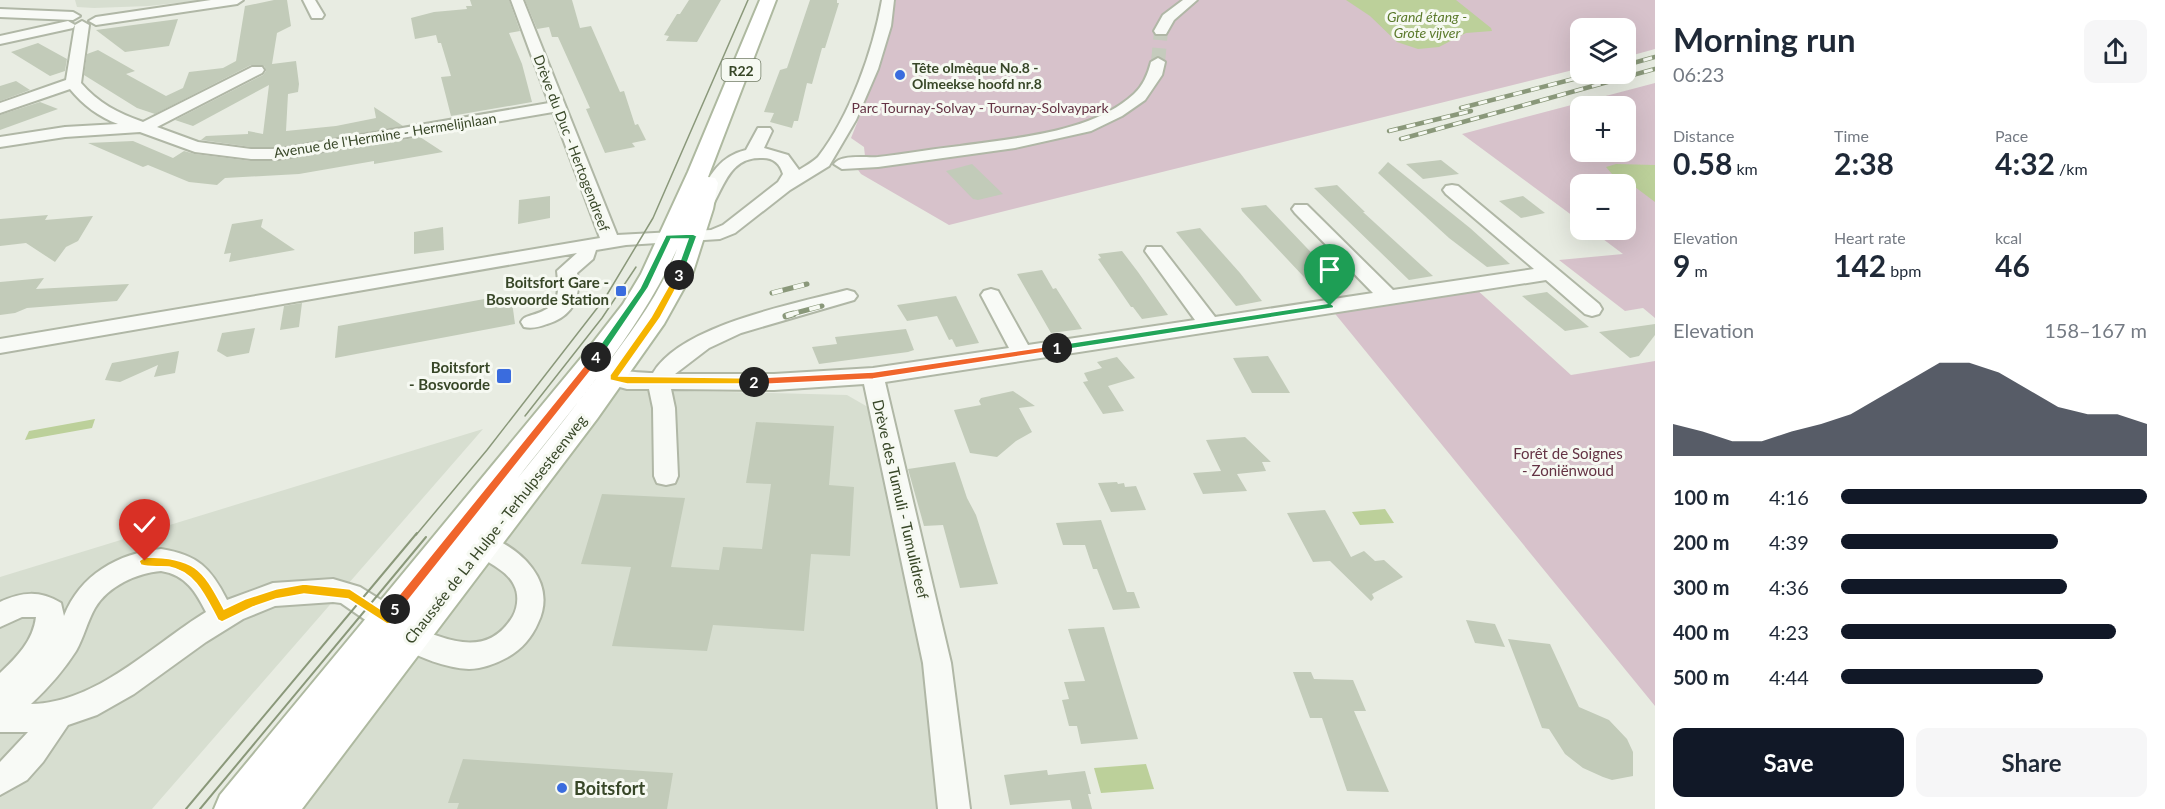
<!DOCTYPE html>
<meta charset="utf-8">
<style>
:root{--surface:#fff;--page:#f6f6f7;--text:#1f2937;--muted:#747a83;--accent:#111827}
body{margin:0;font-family:Lato,sans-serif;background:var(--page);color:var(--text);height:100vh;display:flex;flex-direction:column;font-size:22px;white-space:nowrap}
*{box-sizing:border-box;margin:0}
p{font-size:20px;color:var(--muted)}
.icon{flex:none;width:33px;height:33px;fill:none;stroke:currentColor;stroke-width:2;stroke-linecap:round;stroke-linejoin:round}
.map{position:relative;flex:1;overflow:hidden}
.details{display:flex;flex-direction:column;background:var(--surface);width:510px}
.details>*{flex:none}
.tools{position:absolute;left:1570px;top:18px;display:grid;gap:12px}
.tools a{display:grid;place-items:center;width:66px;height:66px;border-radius:12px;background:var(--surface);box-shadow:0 6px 24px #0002;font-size:30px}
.pin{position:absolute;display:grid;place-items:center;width:51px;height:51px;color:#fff;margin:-62px -26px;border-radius:50% 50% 50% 0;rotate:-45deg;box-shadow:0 0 6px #0007}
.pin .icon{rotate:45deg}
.km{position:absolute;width:30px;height:30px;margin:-15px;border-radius:50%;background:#222;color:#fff;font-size:16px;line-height:30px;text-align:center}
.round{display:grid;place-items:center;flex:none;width:63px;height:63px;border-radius:12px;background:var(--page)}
.summary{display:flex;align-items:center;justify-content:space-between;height:102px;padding:0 18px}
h1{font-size:33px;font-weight:700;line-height:45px}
.figures{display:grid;grid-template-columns:repeat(3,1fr);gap:9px;height:102px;padding:6px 18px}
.figures div{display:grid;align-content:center}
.figures b{font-size:30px;font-weight:700}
.figures small{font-size:16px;font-weight:400}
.figures p{font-size:16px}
.chart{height:168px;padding:12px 18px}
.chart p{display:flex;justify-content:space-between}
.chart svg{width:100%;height:108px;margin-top:6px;fill:var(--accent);opacity:.7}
.primary-button{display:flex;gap:12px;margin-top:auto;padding:12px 18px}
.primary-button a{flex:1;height:69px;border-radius:12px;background:var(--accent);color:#fff;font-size:24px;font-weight:700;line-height:69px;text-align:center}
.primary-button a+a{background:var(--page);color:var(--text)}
ul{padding:0 18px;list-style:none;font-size:20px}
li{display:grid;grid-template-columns:96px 72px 1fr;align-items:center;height:45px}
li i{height:15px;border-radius:8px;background:var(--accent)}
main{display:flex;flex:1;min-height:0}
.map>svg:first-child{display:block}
.built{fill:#d7ded0}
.green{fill:#d7c2cb;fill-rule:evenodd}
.water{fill:#bcd09a}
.building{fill:#c2cbb9}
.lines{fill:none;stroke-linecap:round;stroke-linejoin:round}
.minor-tunnel{stroke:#c5cbbd;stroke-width:14;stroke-dasharray:14 8;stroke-linecap:butt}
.minor-casing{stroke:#b0b7a6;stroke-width:4}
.major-casing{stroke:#aeb9a0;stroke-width:4}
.minor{fill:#f8faf6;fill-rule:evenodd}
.major{fill:#fff;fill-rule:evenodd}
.tram-far1{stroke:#8a987a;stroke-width:1.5}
.tram{stroke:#8a987a;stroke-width:2}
.rail-far2-casing{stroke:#8a987a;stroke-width:4.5}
.rail-far1-casing{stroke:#8a987a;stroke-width:5}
.rail-casing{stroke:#8a987a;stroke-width:7}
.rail-far2{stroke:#f6f9f2;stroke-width:3;stroke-dasharray:9;stroke-linecap:butt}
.rail-far1{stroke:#f6f9f2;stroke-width:4;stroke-dasharray:11;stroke-linecap:butt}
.rail{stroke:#f6f9f2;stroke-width:4.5;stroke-dasharray:14;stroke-linecap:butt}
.split-1{fill:#22a559;stroke:#fff;stroke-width:1.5}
.split-2{fill:#f0652b;stroke:#fff;stroke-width:1.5}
.split-3{fill:#f5b400;stroke:#fff;stroke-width:1.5}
.split-4{fill:#22a559;stroke:#fff;stroke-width:1.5}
.split-5{fill:#f0652b;stroke:#fff;stroke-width:1.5}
.split-6{fill:#f5b400;stroke:#fff;stroke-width:1.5}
.poi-dot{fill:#3a6cde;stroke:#f6f9f2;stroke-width:2}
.labels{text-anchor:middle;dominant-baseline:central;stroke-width:6;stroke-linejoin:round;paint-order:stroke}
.far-water-label{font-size:14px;font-style:italic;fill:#5b7a2c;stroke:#f6f9f2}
.far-poi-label{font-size:14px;font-weight:bold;fill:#384728;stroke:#f6f9f2;text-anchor:start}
.shield{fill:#f6f9f2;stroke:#717c65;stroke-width:1.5}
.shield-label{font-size:14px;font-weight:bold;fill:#384728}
.far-park-label{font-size:14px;fill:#643344;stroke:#f6f9f2}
.far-street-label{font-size:14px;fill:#384728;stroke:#f6f9f2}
.poi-label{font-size:15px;font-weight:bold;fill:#384728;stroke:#f6f9f2;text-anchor:end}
.park-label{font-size:15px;fill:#643344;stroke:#f6f9f2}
.street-label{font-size:15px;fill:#384728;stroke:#f6f9f2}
.near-poi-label{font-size:18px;font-weight:bold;fill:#384728;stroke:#f6f9f2;text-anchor:start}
</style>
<main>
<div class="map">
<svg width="1655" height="809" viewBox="0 0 1655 809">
<rect width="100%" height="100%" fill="#e8ece2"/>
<g class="built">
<path d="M 75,0 L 204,0 L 149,6 L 94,8 L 77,7 Z"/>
<path d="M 610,389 L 847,395 L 873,410 L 934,669 L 948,809 L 292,809 Z"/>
<path d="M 483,429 L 152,809 L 0,809 L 0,577 Z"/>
</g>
<g class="green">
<path d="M 896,0 L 1655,0 L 1655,49 L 1626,57 L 1626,28 L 1581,28 L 1581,68 L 949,225 L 861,174 L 856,167 L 865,156 L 864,147 L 851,138 L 883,58 Z"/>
<path d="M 1655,83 L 1655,318 L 1643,308 L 1625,311 L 1559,260 L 1623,254 L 1591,230 L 1626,230 L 1626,184 L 1581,184 L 1581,222 L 1462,134 ZM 1581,106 L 1626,106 L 1626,152 L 1581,152 Z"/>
<path d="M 1476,289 L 1571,375 L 1655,361 L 1655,706 L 1332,310 Z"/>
</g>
<g class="water">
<path d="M 1346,0 L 1456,0 L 1491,28 L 1492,31 L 1466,33 L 1439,47 L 1418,49 L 1397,42 L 1370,16 Z"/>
<path d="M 1616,164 L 1655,165 L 1655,202 L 1631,184 L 1612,174 L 1606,167 Z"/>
<path d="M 95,419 L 92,428 L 25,440 L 29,431 Z"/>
<path d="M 1385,509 L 1394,523 L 1360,525 L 1352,512 Z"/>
<path d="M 1146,764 L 1154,789 L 1101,793 L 1094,768 Z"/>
</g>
<g class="building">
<path d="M 274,0 L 287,0 L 291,26 L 277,33 L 272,64 L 296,61 L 299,84 L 298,92 L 288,94 L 286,131 L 336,126 L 376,118 L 374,107 L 403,126 L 279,147 L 251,147 L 201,140 L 206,136 L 248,134 L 248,131 L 263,134 L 269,85 L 193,126 L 175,120 L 263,75 L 266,71 L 264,66 L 251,65 L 155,114 L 137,108 L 84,75 L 87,54 L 98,50 L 135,71 L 126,74 L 166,96 L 183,88 L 189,72 L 223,68 L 236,61 L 245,6 Z"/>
<path d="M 470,0 L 509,0 L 520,31 L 509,33 L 522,64 L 532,102 L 451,116 L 441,77 L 451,76 L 441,43 L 438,43 L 436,35 L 415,39 L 411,18 L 434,12 L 467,9 L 466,6 L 472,6 Z"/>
<path d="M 525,0 L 572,0 L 580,28 L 591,26 L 620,92 L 624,91 L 635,125 L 638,124 L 646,140 L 632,143 L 635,147 L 605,153 L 586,109 L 590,108 L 558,37 L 552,37 L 549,27 L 537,29 Z"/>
<path d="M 689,0 L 721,0 L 697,42 L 666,41 L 669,36 L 664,35 L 677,14 L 680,14 Z"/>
<path d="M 810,0 L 837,0 L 837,3 L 839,3 L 825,48 L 822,48 L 812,84 L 807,83 L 798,121 L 794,121 L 792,128 L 770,122 L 774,113 L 764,112 L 780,70 L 787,68 Z"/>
<path d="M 178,19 L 169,46 L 125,52 L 96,30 Z"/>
<path d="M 38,43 L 67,59 L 65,71 L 50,76 L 11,52 Z"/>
<path d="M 16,81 L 30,90 L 0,101 L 0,86 Z"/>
<path d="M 40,102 L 58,109 L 0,130 L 0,115 Z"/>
<path d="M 420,137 L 443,152 L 374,164 L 374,161 L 299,174 L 225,178 L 217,185 L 189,182 L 148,165 L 143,167 L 88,143 L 133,141 L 173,158 L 184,151 L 195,154 L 251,161 L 279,161 Z"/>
<path d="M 1441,160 L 1459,174 L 1423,179 L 1406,164 Z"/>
<path d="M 1388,162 L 1470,228 L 1510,264 L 1487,267 L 1449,238 L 1378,173 Z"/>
<path d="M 972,164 L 1003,194 L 978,200 L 973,199 L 946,171 Z"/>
<path d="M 1337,185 L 1365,212 L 1363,212 L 1433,276 L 1409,280 L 1314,188 Z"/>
<path d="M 550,196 L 550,218 L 518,224 L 519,200 Z"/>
<path d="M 1523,196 L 1545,213 L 1521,218 L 1499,201 Z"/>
<path d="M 1266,205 L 1325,267 L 1347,289 L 1319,293 L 1242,211 L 1241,208 Z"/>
<path d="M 48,215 L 45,220 L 93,216 L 78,241 L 66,247 L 55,262 L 26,243 L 0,246 L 0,219 Z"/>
<path d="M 263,219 L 261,227 L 295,250 L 229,262 L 231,253 L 224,254 L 232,224 Z"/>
<path d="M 443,227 L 444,250 L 414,254 L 414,232 Z"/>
<path d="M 1200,228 L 1240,273 L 1262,301 L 1236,306 L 1176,232 Z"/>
<path d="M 1122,251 L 1138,272 L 1168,315 L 1142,319 L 1133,307 L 1131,307 L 1098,259 L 1101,258 L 1098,254 Z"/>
<path d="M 1042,270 L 1053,289 L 1056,288 L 1082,329 L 1051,333 L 1017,274 Z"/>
<path d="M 44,278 L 36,289 L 129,284 L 117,301 L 27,308 L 15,313 L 0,315 L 0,282 Z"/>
<path d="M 1547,292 L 1589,327 L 1565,331 L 1522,296 Z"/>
<path d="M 511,294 L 515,324 L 335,358 L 338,326 Z"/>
<path d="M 956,296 L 979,343 L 956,347 L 952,339 L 949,340 L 937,316 L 907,321 L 897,305 Z"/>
<path d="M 302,303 L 299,327 L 280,330 L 284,306 Z"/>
<path d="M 1655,324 L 1655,335 L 1639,356 L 1630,358 L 1599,332 Z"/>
<path d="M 255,328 L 249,353 L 227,357 L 217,351 L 222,333 Z"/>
<path d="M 906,329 L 914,350 L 908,352 L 819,364 L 812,347 L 837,344 L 835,337 Z"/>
<path d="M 179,351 L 175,373 L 154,377 L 158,365 L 120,382 L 105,380 L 112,363 Z"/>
<path d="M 1268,356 L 1290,393 L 1252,393 L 1233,358 Z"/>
<path d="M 1117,357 L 1135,378 L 1108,386 L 1124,411 L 1103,414 L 1083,382 L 1088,381 L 1084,373 L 1102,368 L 1097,362 Z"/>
<path d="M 1013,391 L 1035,406 L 1019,408 L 1032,432 L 1016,441 L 997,457 L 970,453 L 954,410 L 981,405 L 979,401 L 981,398 Z"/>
<path d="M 756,422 L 834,426 L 829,485 L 854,487 L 850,556 L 811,554 L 804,631 L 713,625 L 707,651 L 612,646 L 631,567 L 581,564 L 602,494 L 685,498 L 671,567 L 719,570 L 723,547 L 762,549 L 771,484 L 746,483 Z"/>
<path d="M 1245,437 L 1271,462 L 1262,462 L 1266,471 L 1237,474 L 1247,491 L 1203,494 L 1193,473 L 1221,471 L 1206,440 Z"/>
<path d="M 955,462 L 967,498 L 976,515 L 998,584 L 960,588 L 943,525 L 924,526 L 908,469 Z"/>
<path d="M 1117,482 L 1118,484 L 1124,483 L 1125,487 L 1136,486 L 1146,510 L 1111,512 L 1098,483 Z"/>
<path d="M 1325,510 L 1351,557 L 1364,551 L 1375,561 L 1384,560 L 1403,577 L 1372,594 L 1374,598 L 1371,601 L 1330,561 L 1313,562 L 1287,513 Z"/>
<path d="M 1101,520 L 1127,592 L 1134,592 L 1140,608 L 1113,610 L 1097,569 L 1093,569 L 1085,545 L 1063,545 L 1056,523 Z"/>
<path d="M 1466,620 L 1495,624 L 1505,647 L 1475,643 Z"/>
<path d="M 1104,627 L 1138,739 L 1081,744 L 1077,726 L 1069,726 L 1062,700 L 1069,699 L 1064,682 L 1085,681 L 1068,629 Z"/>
<path d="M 1508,639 L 1550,644 L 1579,707 L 1609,720 L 1627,739 L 1633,752 L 1633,776 L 1612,780 L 1603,777 L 1583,768 L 1565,754 L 1549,729 L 1542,728 Z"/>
<path d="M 1293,672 L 1311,672 L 1314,679 L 1353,680 L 1366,711 L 1354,711 L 1389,792 L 1347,791 L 1322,718 L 1310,718 Z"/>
<path d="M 463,759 L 673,773 L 667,809 L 457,809 L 459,803 L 448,803 Z"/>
<path d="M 1047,770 L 1048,775 L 1085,771 L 1091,794 L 1088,794 L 1092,809 L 1072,809 L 1070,800 L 1010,805 L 1004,775 Z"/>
</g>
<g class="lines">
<path class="minor-tunnel" d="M 1158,62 L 1161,31"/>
<g class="minor-casing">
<g id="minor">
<path d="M 211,0 L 243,0 L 237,4 L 96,25 L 89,21 L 96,17 Z"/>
<path d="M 303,0 L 315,0 L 324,15 L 322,18 L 312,18 Z"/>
<path d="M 511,0 L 523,0 L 617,235 L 711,230 L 723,225 L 778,182 L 783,174 C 780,164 774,158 763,158 C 728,156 724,189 709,211 L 697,211 L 694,207 C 707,181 716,157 746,150 L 758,128 L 770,128 L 772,131 L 764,148 L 788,155 L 799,170 C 805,166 813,162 818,157 C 850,116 873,51 882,0 L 894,0 L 891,26 L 878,69 L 856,120 L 829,166 L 790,190 L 735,233 L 720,239 L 626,245 L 596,250 L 593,259 L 577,273 C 581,298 573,316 547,324 C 539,327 532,329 524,327 L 521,322 C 524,317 526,317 532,315 C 559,307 560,296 557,271 L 577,253 L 0,353 L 0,339 L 600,238 L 553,112 L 279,159 L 251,159 L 195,152 L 140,132 L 65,137 L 0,147 L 0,137 L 65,127 L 118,124 C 99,117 83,105 70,89 L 0,113 L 0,103 L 66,80 L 75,25 L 82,21 L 89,25 L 81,83 C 98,103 118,113 143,122 L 252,67 L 262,67 L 264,70 L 262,73 L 157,127 L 198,142 L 251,149 L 279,149 L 549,103 Z"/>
<path d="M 1183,0 L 1197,0 L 1174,20 L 1166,34 L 1156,34 L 1154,31 L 1163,15 Z"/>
<path d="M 0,9 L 73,12 L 80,16 L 73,20 L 0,17 Z"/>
<path d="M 68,21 L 75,25 L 73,28 L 0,44 L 0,36 Z"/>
<path d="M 1158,58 L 1165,62 L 1162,75 L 1145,100 L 1122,116 L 1091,131 L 1015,148 L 878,167 L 842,169 L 834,164 C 841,154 866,158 878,157 C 905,154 932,149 960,146 C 1014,138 1092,133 1134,94 C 1143,86 1148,74 1151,62 Z"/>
<path d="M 1452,185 L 1458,186 L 1599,304 L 1602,309 L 1599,314 L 1592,316 L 1585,314 L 1546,280 L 885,382 L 951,663 L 970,809 L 938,809 L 923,663 L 864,384 L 774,390 L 671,389 L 675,408 L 678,476 L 675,483 L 666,485 L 657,483 L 654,476 L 653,408 L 649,389 L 627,389 L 605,383 L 602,378 L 605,373 C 618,369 639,373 653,373 C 681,325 794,304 847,290 L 854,292 L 857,296 L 854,300 L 741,333 L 709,348 L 675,374 L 774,374 L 873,368 L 1009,348 L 981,295 L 984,291 L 991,289 L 998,291 L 1028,345 L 1195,320 L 1145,251 L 1147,247 L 1161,247 L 1215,317 L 1373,293 L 1295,213 L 1292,209 L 1295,205 L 1307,205 L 1393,290 L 1534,269 L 1446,194 L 1443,190 L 1446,186 Z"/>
<path d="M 483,534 C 520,547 558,581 538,623 C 532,637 522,649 508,657 C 497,663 482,669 469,669 C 445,668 420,657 399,647 L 395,638 L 399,629 L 409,625 C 445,639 487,660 513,616 C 518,607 519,594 514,585 C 505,566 479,562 470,545 L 474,537 Z"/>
<path d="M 161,549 C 198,555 211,568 227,600 L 273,583 L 333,579 L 360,587 L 397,610 L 401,619 L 397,628 L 387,631 L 377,628 L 341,603 L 333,602 L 275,606 L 243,619 L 206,642 L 134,694 L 97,715 L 68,725 L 43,762 L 27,780 L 0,795 L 0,762 L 28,732 L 0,732 L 0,673 C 17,657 33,641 36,617 L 22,617 L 0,627 L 0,602 C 22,592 39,590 61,603 L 64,616 C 80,575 118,553 161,549 ZM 161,571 C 186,575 196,592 206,612 C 152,645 97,703 31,704 C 48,688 64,670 76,651 C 84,637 87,622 95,608 C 108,586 137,573 161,571 Z"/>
</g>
</g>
<g class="major-casing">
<path id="major" d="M 760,0 L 776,0 L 708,177 L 715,178 L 718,183 L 713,209 L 693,272 L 664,324 L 597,419 L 302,809 L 214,809 L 220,795 L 581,358 L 623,304 L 641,274 L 688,172 ZM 677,249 C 662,290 637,324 611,359 C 580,400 549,440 517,479 C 574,406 638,334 677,249 Z"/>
</g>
<use href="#minor" class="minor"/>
<use href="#major" class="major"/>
<g class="tram-far1">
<path d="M 525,416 L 602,318 L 636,267"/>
<path d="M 416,535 L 487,450 L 605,298 L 653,218 L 748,0"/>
</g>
<g class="tram">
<path d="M 186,809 L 417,533"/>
<path d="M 200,809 L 426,537"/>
</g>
<g class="rail-far2-casing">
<g id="rail-far2">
<path d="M 1626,65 L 1655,57"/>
<path d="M 1461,108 L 1593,74"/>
<path d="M 1389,131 L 1471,111"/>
<path d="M 1401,139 L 1655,69"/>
</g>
</g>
<g class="rail-far1-casing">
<g id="rail-far1">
<path d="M 772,293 L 807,284"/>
<path d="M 788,315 L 822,306"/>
</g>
</g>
<g class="rail-casing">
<path id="rail" d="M 786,316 L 793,314"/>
</g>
<use href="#rail-far2" class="rail-far2"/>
<use href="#rail-far1" class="rail-far1"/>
<use href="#rail" class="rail"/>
</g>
<path class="split-1" d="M 1330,303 L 1334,306 L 1333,308 L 1057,351 L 1052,348 L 1057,345 Z"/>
<path class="split-2" d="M 1057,345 L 1060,346 L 1060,350 L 873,379 L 754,385 L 750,382 L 754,378 L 873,372 Z"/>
<path class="split-3" d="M 679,272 L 683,275 L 660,318 L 619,376 L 754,378 L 759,382 L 758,384 L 627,384 L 610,380 L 610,375 L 651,317 L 676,273 Z"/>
<path class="split-4" d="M 693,234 L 697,236 L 682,277 L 675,275 L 688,239 L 671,239 L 648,288 L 600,359 L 593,359 L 593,355 L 640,288 L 666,235 Z"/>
<path class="split-5" d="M 596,354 L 600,355 L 600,359 L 399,612 L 391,612 L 391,605 L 593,355 Z"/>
<path class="split-6" d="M 145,557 C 194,558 202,567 224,609 L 245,599 L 276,589 L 304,584 L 350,589 L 385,612 L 395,604 L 401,609 L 391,623 L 387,624 L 348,599 L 304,594 L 276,599 L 253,607 L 222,622 L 218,620 C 206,598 196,572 169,567 C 159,566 150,568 141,565 L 139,561 Z"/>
<g class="poi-dot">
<circle cx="900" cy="75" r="6"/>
<rect x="615" y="285" width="12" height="12" rx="3"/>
<rect x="496" y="368" width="16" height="16" rx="3"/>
<circle cx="562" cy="788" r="6"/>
</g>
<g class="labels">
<g class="far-water-label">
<text x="1427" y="16">Grand étang -<tspan x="1427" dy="16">Grote vijver</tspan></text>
</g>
<g class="far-poi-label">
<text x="912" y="67">Tête olmèque No.8 -<tspan x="912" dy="16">Olmeekse hoofd nr.8</tspan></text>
</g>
<rect class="shield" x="721.5" y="59" width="39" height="22" rx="4.5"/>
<g class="shield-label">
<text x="741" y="70">R22</text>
</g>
<g class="far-park-label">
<text x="980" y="107">Parc Tournay-Solvay - Tournay-Solvaypark</text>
</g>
<g class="far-street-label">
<text transform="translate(385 135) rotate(-9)">Avenue de l'Hermine - Hermelijnlaan</text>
<text transform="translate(572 143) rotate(69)">Drève du Duc - Hertogendreef</text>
</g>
<g class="poi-label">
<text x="609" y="282">Boitsfort Gare -<tspan x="609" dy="17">Bosvoorde Station</tspan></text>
<text x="490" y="367">Boitsfort<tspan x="490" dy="17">- Bosvoorde</tspan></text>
</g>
<g class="park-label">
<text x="1568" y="453">Forêt de Soignes<tspan x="1568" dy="17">- Zoniënwoud</tspan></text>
</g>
<g class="street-label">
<text transform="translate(901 499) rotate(77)">Drève des Tumuli - Tumulidreef</text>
<text transform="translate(495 529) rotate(-52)">Chaussée de La Hulpe - Terhulpsesteenweg</text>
</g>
<g class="near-poi-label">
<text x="574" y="788">Boitsfort</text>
</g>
</g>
</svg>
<div class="tools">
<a><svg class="icon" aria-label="layers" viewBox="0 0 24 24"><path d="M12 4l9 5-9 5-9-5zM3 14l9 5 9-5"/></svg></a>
<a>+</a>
<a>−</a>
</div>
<div class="pin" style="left:1330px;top:306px;background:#1e9e55"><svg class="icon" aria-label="arrive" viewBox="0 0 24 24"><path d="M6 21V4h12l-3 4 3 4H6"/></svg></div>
<div class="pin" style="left:145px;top:561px;background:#d93025"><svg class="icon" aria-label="check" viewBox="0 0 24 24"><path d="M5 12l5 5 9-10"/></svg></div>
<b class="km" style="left:1057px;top:348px">1</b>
<b class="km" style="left:754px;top:382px">2</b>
<b class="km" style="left:679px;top:275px">3</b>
<b class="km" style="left:596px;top:357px">4</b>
<b class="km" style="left:395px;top:609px">5</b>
</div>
<section class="details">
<div class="summary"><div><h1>Morning run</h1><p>06:23</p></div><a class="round"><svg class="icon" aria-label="share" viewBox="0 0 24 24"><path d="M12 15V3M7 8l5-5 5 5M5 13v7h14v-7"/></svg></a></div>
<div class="figures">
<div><p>Distance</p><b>0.58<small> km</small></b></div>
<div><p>Time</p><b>2:38</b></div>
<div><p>Pace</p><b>4:32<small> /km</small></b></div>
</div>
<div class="figures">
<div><p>Elevation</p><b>9<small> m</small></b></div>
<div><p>Heart rate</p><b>142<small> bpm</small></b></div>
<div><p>kcal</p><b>46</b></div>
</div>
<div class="chart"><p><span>Elevation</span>158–167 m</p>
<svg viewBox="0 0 160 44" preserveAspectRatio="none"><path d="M0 44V31L10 34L20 38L30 38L40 34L50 31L60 27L70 20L80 13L90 6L100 6L110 10L120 17L130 24L140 27L150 27L160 31V44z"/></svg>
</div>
<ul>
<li><b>100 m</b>4:16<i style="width:100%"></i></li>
<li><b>200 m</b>4:39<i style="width:71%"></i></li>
<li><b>300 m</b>4:36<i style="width:74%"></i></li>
<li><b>400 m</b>4:23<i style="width:90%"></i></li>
<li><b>500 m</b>4:44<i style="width:66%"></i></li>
</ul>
<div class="primary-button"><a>Save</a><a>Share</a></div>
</section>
</main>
